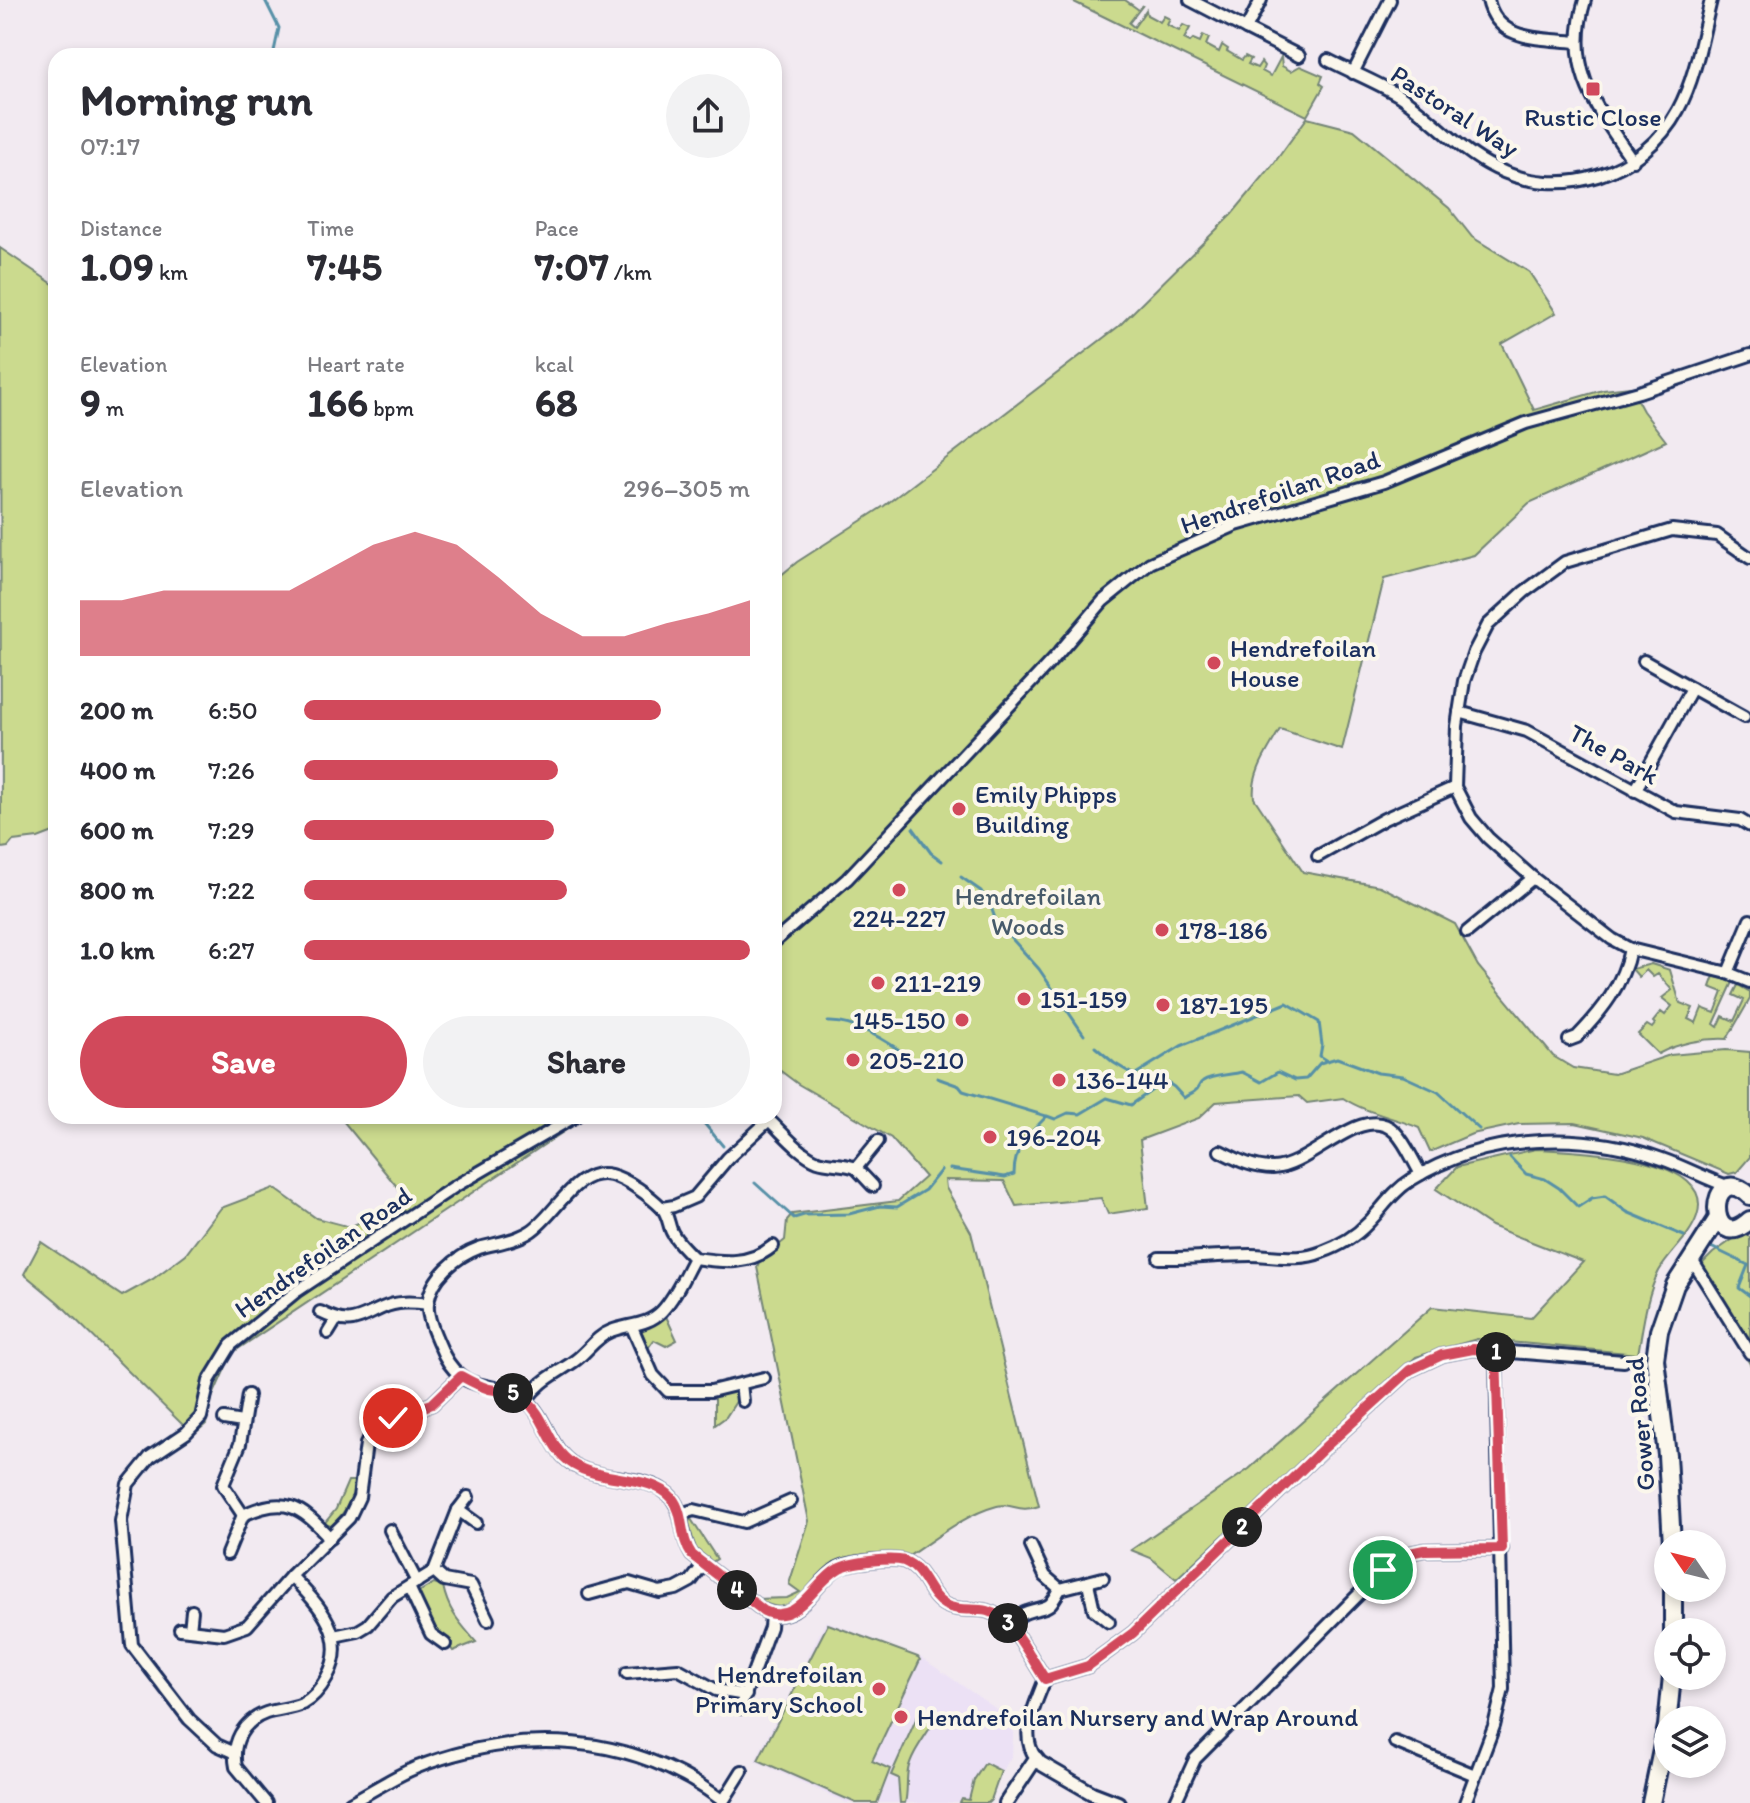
<!DOCTYPE html>
<meta charset="utf-8">
<style>
:root{--surface:#fff;--page:#f2f2f3;--text:#2b2b33;--muted:#7c7c81;--accent:#d1495b}
body{margin:0;font-family:Itim,sans-serif;background:var(--page);color:var(--text);height:100vh;display:flex;flex-direction:column;font-size:30px;white-space:nowrap}
*{box-sizing:border-box;margin:0}
p{font-size:26px;color:var(--muted)}
.icon{flex:none;width:44px;height:44px;fill:none;stroke:currentColor;stroke-width:2;stroke-linecap:round;stroke-linejoin:round}
.map{position:relative;flex:1;overflow:hidden}
.panel{position:absolute;left:48px;top:48px;width:734px;height:1076px;display:flex;flex-direction:column;background:var(--surface);border-radius:24px;box-shadow:0 4px 12px #0003}
.panel>*{flex:none}
.needle{width:52px;rotate:305deg}
.tools{position:absolute;left:1654px;top:1530px;display:grid;gap:16px}
.tools a{display:grid;place-items:center;width:72px;height:72px;border-radius:50%;background:var(--surface);box-shadow:0 4px 12px #0003;font-size:40px}
.pin{position:absolute;display:grid;place-items:center;width:68px;height:68px;color:#fff;margin:-34px;border:4px solid #fff;border-radius:50%;box-shadow:0 2px 8px #0007}
.km{position:absolute;width:40px;height:40px;margin:-20px;border-radius:50%;background:#222;color:#fff;font-size:22px;line-height:40px;text-align:center}
.round{display:grid;place-items:center;flex:none;width:84px;height:84px;border-radius:42px;background:var(--page)}
.summary{display:flex;align-items:center;justify-content:space-between;height:136px;padding:0 32px}
h1{font-size:44px;font-weight:700;line-height:60px}
.metrics{display:grid;grid-template-columns:repeat(3,1fr);gap:12px;height:136px;padding:8px 32px}
.metrics div{display:grid;align-content:center}
.metrics b{font-size:40px;font-weight:700}
.metrics small{font-size:22px;font-weight:400}
.metrics p{font-size:22px}
.chart{height:224px;padding:16px 32px}
.chart p{display:flex;justify-content:space-between}
.chart svg{width:100%;height:144px;margin-top:8px;fill:var(--accent);opacity:.7}
.cta{display:flex;gap:16px;margin-top:auto;padding:16px 32px}
.cta a{flex:1;height:92px;border-radius:48px;background:var(--accent);color:#fff;font-size:32px;font-weight:700;line-height:92px;text-align:center}
.cta a+a{background:var(--page);color:var(--text)}
ul{padding:0 32px;list-style:none;font-size:26px}
li{display:grid;grid-template-columns:128px 96px 1fr;align-items:center;height:60px}
li i{height:20px;border-radius:10px;background:var(--accent)}
.map>svg:first-child{display:block}
.built{fill:#ece1f5}
.green{fill:#cbda8e;stroke:#738476;stroke-width:2}
.lines{fill:none;stroke-linecap:round;stroke-linejoin:round}
.stream{stroke:#5790a7;stroke-width:3}
.minor-casing{stroke:#1b2f5e;stroke-width:16}
.tertiary-casing{stroke:#1b2f5e;stroke-width:18}
.primary-casing{stroke:#1b2f5e;stroke-width:22}
.minor{stroke:#fbf7ec;stroke-width:10}
.tertiary{stroke:#fbf7ec;stroke-width:12}
.primary{stroke:#fbf7ec;stroke-width:16}
.route-casing{stroke:#fff;stroke-width:16}
.route{stroke:#d1495b;stroke-width:10}
.poi-dot{fill:#d1495b;stroke:#fbf7ec;stroke-width:3}
.labels{text-anchor:middle;dominant-baseline:central;stroke-width:8;stroke-linejoin:round;paint-order:stroke}
.street-label{font-size:26px;fill:#1b2f5e;stroke:#fbf7ec}
.poi-label{font-size:26px;fill:#1b2f5e;stroke:#fbf7ec;text-anchor:start}
.park-label{font-size:26px;fill:#475a6a;stroke:#fbf7ec}
</style>
<div class="map">
<svg width="1750" height="1803" viewBox="0 0 1750 1803">
<rect width="100%" height="100%" fill="#f2eaf1"/>
<filter id="ink" filterUnits="userSpaceOnUse"><feTurbulence type="fractalNoise" baseFrequency=".0125" numOctaves="2"/><feDisplacementMap in="SourceGraphic" scale="16" xChannelSelector="R" yChannelSelector="G"/><feConvolveMatrix kernelMatrix="1 2 1 2 8 2 1 2 1" color-interpolation-filters="sRGB"/></filter>
<g filter="url(#ink)">
<path class="built" d="M 826,1621 L 922,1658 L 1014,1721 L 1012,1755 L 985,1803 L 847,1803 L 755,1761 Z"/>
<g class="green">
<path d="M 1070,0 L 1125,0 L 1139,10 L 1143,5 L 1129,23 L 1134,27 L 1146,10 L 1147,15 L 1160,22 L 1164,16 L 1170,19 L 1167,25 L 1179,31 L 1183,25 L 1190,28 L 1184,39 L 1190,42 L 1193,39 L 1200,42 L 1203,35 L 1209,38 L 1206,45 L 1219,52 L 1222,45 L 1228,49 L 1227,51 L 1242,60 L 1245,56 L 1251,59 L 1248,64 L 1257,68 L 1261,62 L 1264,66 L 1262,71 L 1271,76 L 1281,57 L 1282,66 L 1291,71 L 1300,66 L 1323,76 L 1320,83 L 1324,86 L 1307,116 Z"/>
<path d="M 1307,118 L 1354,130 L 1449,208 L 1472,237 L 1529,272 L 1556,313 L 1502,344 L 1534,410 L 1603,390 L 1630,387 L 1643,411 L 1666,441 L 1529,503 L 1474,555 L 1384,579 L 1342,750 L 1280,729 C 1268,751 1251,773 1254,798 L 1303,872 L 1380,886 L 1455,924 L 1478,966 L 1553,1056 L 1573,1068 L 1614,1074 L 1670,1055 L 1726,1050 L 1750,1052 L 1750,1157 L 1737,1172 L 1729,1174 L 1643,1138 L 1575,1123 L 1519,1124 L 1472,1134 L 1430,1152 L 1419,1128 C 1393,1117 1366,1113 1343,1098 L 1307,1103 L 1299,1096 L 1216,1102 L 1199,1118 L 1140,1140 L 1148,1208 L 1108,1214 L 1101,1198 L 1016,1206 L 1004,1181 L 945,1180 L 946,1188 L 971,1232 L 1039,1506 C 1018,1514 1013,1502 997,1506 C 964,1515 936,1538 909,1556 C 886,1551 862,1552 840,1561 C 809,1574 802,1627 758,1599 L 787,1598 L 800,1592 L 789,1584 L 809,1521 L 757,1267 L 760,1260 L 785,1240 L 787,1220 L 792,1214 L 898,1201 L 925,1177 L 891,1138 L 798,1084 L 774,1066 L 774,581 L 797,562 L 884,506 L 1119,326 L 1232,214 L 1272,166 Z"/>
<path d="M 0,248 L 56,286 L 56,831 L 38,838 L 13,841 L 8,847 L 1,848 Z"/>
<path d="M 1651,964 L 1670,970 L 1680,1003 L 1693,1008 L 1688,1019 L 1696,1023 L 1702,1008 L 1715,1013 L 1723,992 L 1710,987 L 1714,976 L 1733,982 L 1714,1024 L 1718,1027 L 1723,1016 L 1734,1021 L 1744,1000 L 1733,995 L 1738,985 L 1750,992 L 1750,999 L 1727,1039 C 1704,1038 1678,1043 1658,1054 L 1638,1034 L 1647,1025 L 1652,1028 L 1655,1024 L 1653,1022 L 1661,1012 L 1665,1015 L 1672,1006 L 1662,998 L 1672,990 L 1658,974 L 1653,977 L 1646,970 L 1639,977 L 1632,969 Z"/>
<path d="M 339,1116 L 587,1116 L 232,1353 L 212,1398 L 206,1424 L 193,1435 L 59,1303 L 24,1274 L 41,1242 L 122,1296 L 153,1279 L 186,1254 L 221,1208 L 274,1188 L 316,1218 L 350,1227 L 407,1199 Z"/>
<path d="M 1536,1149 C 1571,1151 1718,1155 1697,1216 C 1690,1237 1670,1252 1659,1271 C 1646,1296 1643,1327 1638,1354 L 1477,1339 L 1416,1357 L 1176,1579 L 1151,1558 L 1131,1550 L 1249,1469 L 1432,1307 L 1531,1318 L 1583,1262 L 1491,1226 L 1436,1189 L 1457,1167 Z"/>
<path d="M 1742,1233 L 1750,1237 L 1750,1364 L 1694,1272 L 1713,1253 Z"/>
<path d="M 665,1314 L 677,1340 L 666,1346 L 654,1340 L 648,1348 L 641,1330 Z"/>
<path d="M 726,1390 L 734,1391 L 737,1400 L 726,1417 L 715,1425 L 715,1393 Z"/>
<path d="M 348,1481 L 356,1481 C 353,1500 345,1513 331,1526 L 324,1524 L 336,1509 Z"/>
<path d="M 691,1519 L 717,1559 L 712,1562 L 694,1547 L 687,1523 Z"/>
<path d="M 434,1583 L 443,1586 C 448,1611 460,1623 476,1642 L 453,1651 L 428,1618 L 419,1592 Z"/>
<path d="M 828,1624 L 918,1657 L 920,1660 L 872,1761 L 890,1769 L 877,1803 L 856,1803 L 758,1760 Z"/>
<path d="M 921,1708 L 931,1715 L 933,1723 C 925,1737 911,1754 908,1770 C 906,1781 908,1792 905,1803 L 900,1803 L 898,1778 L 891,1775 Z"/>
<path d="M 985,1763 L 1001,1771 L 991,1800 L 988,1803 L 960,1803 L 962,1799 L 969,1800 L 974,1780 Z"/>
</g>
<g class="lines">
<g class="stream">
<path d="M 265,0 L 279,28 L 273,56"/>
<path d="M 913,828 L 931,853 L 942,861"/>
<path d="M 961,877 L 981,891 L 991,907 L 996,921 L 1039,969 L 1084,1035"/>
<path d="M 828,1022 C 857,1021 888,1042 911,1058"/>
<path d="M 1095,1047 L 1114,1063 L 1134,1075 L 1181,1046 L 1287,1003 L 1319,1022 L 1322,1045 L 1320,1056 L 1328,1061"/>
<path d="M 937,1078 L 959,1086 L 963,1091 L 1046,1116"/>
<path d="M 698,1116 L 723,1146"/>
<path d="M 1510,1157 L 1526,1174 L 1545,1179 L 1559,1188 L 1578,1207 L 1592,1198 L 1605,1196 L 1627,1212 L 1684,1236"/>
<path d="M 950,1169 L 1005,1177 L 1014,1174 C 1014,1147 1029,1134 1047,1116 L 1055,1119 L 1068,1113 L 1080,1114 L 1107,1098 L 1131,1105 L 1165,1081 L 1174,1087 L 1184,1098 C 1187,1095 1191,1094 1195,1091 C 1199,1089 1199,1083 1203,1081 C 1211,1075 1231,1075 1242,1072 L 1261,1082 L 1278,1072 L 1295,1080 L 1306,1079 L 1320,1063 L 1337,1058 L 1378,1073 L 1403,1076 L 1438,1092 L 1479,1129"/>
<path d="M 755,1183 L 794,1218 L 804,1215 L 849,1214 L 880,1206 L 897,1207 L 925,1190 L 941,1170"/>
<path d="M 1711,1247 L 1748,1265 L 1739,1288 L 1750,1296"/>
</g>
<g class="minor-casing">
<g id="minor">
<path d="M 1190,0 L 1246,29 L 1261,0"/>
<path d="M 1488,0 C 1497,43 1543,38 1577,42"/>
<path d="M 1585,0 C 1564,69 1596,107 1633,161"/>
<path d="M 1246,29 L 1299,56"/>
<path d="M 1328,60 C 1351,72 1377,82 1398,95 C 1432,117 1459,151 1495,168 C 1561,201 1643,175 1678,110 C 1696,77 1702,36 1711,0"/>
<path d="M 1353,73 L 1390,0"/>
<path d="M 1750,558 L 1717,535 L 1672,530 L 1565,562 L 1524,592 L 1488,625 L 1474,652 L 1464,681 L 1457,726 L 1455,787 L 1471,818 L 1488,838 L 1533,878 L 1612,939 L 1630,949 L 1728,973 L 1750,982"/>
<path d="M 1692,688 L 1744,717"/>
<path d="M 1459,712 L 1527,731 L 1676,812 L 1740,820 L 1750,826"/>
<path d="M 1635,791 L 1692,688 L 1644,661"/>
<path d="M 1318,856 L 1384,819 L 1455,787"/>
<path d="M 1467,932 L 1533,878"/>
<path d="M 774,942 L 847,879 L 1056,656 L 1103,601 L 1150,563 L 1236,525 L 1384,482 L 1526,423 L 1639,392 L 1750,355"/>
<path d="M 1728,973 L 1750,920"/>
<path d="M 1569,1040 L 1577,1037 C 1602,1011 1623,985 1630,949"/>
<path d="M 1220,1151 C 1238,1160 1253,1168 1273,1168 C 1311,1167 1363,1100 1395,1132 C 1406,1143 1413,1161 1421,1174"/>
<path d="M 873,1186 L 856,1168 L 878,1141"/>
<path d="M 662,1208 L 674,1206 L 695,1197 L 728,1158 L 769,1120 C 783,1133 800,1154 818,1161 C 830,1165 843,1163 856,1168"/>
<path d="M 773,1246 C 749,1266 722,1262 694,1258 C 686,1250 675,1240 671,1230 C 668,1222 668,1215 662,1208 C 650,1196 627,1179 611,1175 C 576,1166 556,1215 531,1231 C 516,1241 496,1243 479,1248 C 457,1256 431,1277 428,1303 C 426,1318 438,1341 444,1355 C 466,1398 500,1379 526,1400 C 548,1419 549,1451 576,1466 C 603,1481 647,1475 668,1494 C 686,1510 679,1536 692,1555 L 764,1611 C 799,1627 814,1582 838,1568 C 849,1562 892,1557 904,1561 C 925,1569 927,1595 945,1605 C 958,1612 974,1608 987,1611 C 1012,1617 1031,1659 1045,1679 C 1036,1704 1018,1734 1036,1758"/>
<path d="M 1159,1258 C 1190,1259 1220,1255 1250,1255 C 1275,1255 1298,1262 1322,1252 C 1339,1246 1356,1236 1368,1223 C 1382,1209 1393,1191 1411,1180 C 1485,1134 1581,1130 1662,1159 C 1685,1167 1706,1179 1730,1187"/>
<path d="M 1692,1260 L 1750,1353"/>
<path d="M 320,1312 C 350,1327 355,1320 382,1308 C 397,1301 412,1302 428,1304"/>
<path d="M 632,1327 L 653,1375 L 668,1391 L 711,1391 L 764,1378"/>
<path d="M 328,1333 L 336,1320"/>
<path d="M 741,1384 L 743,1401"/>
<path d="M 526,1400 C 542,1379 553,1376 573,1362 C 587,1353 595,1337 611,1331 C 628,1324 648,1326 662,1311 C 676,1296 684,1276 694,1258"/>
<path d="M 224,1419 L 242,1422"/>
<path d="M 458,1510 L 476,1523"/>
<path d="M 680,1514 L 694,1510 L 744,1522 L 791,1501"/>
<path d="M 243,1515 L 223,1485 L 240,1444 L 248,1395"/>
<path d="M 390,1530 L 417,1582"/>
<path d="M 227,1554 L 243,1515 C 285,1496 300,1505 330,1538"/>
<path d="M 434,1571 L 444,1580 L 471,1585 L 488,1620"/>
<path d="M 1088,1583 L 1094,1610 L 1109,1622"/>
<path d="M 409,1587 L 431,1634 L 445,1644"/>
<path d="M 1060,1589 L 1103,1578"/>
<path d="M 589,1594 L 629,1583 L 660,1592 L 676,1589 L 691,1581 L 704,1564"/>
<path d="M 1008,1624 C 1014,1620 1020,1614 1027,1612 C 1047,1605 1048,1612 1060,1589 L 1045,1576 L 1031,1546"/>
<path d="M 180,1629 L 224,1634 L 247,1626 L 291,1576 L 349,1518 L 359,1497 L 366,1444 L 373,1433 L 393,1418 L 432,1404 L 461,1376"/>
<path d="M 190,1630 L 192,1611"/>
<path d="M 334,1636 L 358,1631 L 368,1625 L 392,1597 L 434,1571 L 458,1510 L 468,1497"/>
<path d="M 627,1673 L 678,1669 L 716,1690 L 746,1695"/>
<path d="M 1045,1679 L 1088,1666 L 1133,1633 L 1324,1448 L 1410,1370 L 1442,1355 L 1473,1349 L 1624,1361"/>
<path d="M 740,1708 L 770,1627 L 771,1614"/>
<path d="M 1395,1742 L 1475,1775"/>
<path d="M 235,1753 L 217,1745 L 189,1719 L 132,1645 L 121,1521 L 128,1484 L 150,1457 L 186,1433 L 201,1417 L 209,1381 L 231,1345 L 297,1291 L 454,1187 L 576,1116"/>
<path d="M 266,1803 L 236,1767 C 231,1743 243,1721 266,1713 C 278,1709 291,1709 302,1704 C 313,1698 321,1688 327,1677 C 350,1636 318,1604 291,1576"/>
<path d="M 350,1803 C 371,1792 393,1777 415,1768 C 519,1727 632,1732 723,1801"/>
<path d="M 722,1803 L 742,1771"/>
<path d="M 1175,1803 L 1195,1759 L 1383,1570 L 1405,1554 L 1424,1550 L 1502,1549"/>
<path d="M 1465,1803 L 1494,1726 L 1503,1689 L 1496,1351"/>
</g>
</g>
<g class="tertiary-casing">
<path id="tertiary" d="M 1006,1803 L 1036,1758 L 1040,1763 L 1092,1793 L 1118,1803"/>
</g>
<g class="primary-casing">
<g id="primary">
<path d="M 1750,1196 C 1706,1156 1706,1260 1750,1220"/>
<path d="M 1672,1544 L 1667,1455 L 1655,1359 L 1659,1331 L 1675,1285 L 1718,1218"/>
<path d="M 1673,1588 L 1673,1632"/>
<path d="M 1651,1803 L 1667,1726 L 1672,1676"/>
</g>
</g>
<use href="#minor" class="minor"/>
<use href="#tertiary" class="tertiary"/>
<use href="#primary" class="primary"/>
</g>
</g>
<g class="lines" filter="url(#ink)">
<g class="route-casing">
<path id="route" d="M 393,1418 L 432,1404 L 461,1376 C 470,1381 479,1386 489,1389 C 501,1391 513,1391 524,1399 C 549,1418 547,1453 580,1468 C 606,1481 654,1476 672,1498 C 685,1514 679,1537 692,1555 L 764,1611 C 798,1627 814,1582 838,1569 C 849,1562 892,1557 904,1561 C 925,1569 927,1595 945,1605 C 958,1612 974,1608 987,1611 C 1012,1617 1031,1659 1045,1679 L 1088,1666 L 1133,1633 L 1324,1448 L 1410,1370 L 1442,1355 L 1473,1349 L 1496,1351 L 1502,1549 L 1424,1550 L 1405,1554 L 1383,1570"/>
</g>
<use href="#route" class="route"/>
</g>
<g class="poi-dot">
<rect x="1585" y="81" width="16" height="16" rx="4"/>
<circle cx="1214" cy="663" r="8"/>
<circle cx="959" cy="809" r="8"/>
<circle cx="899" cy="890" r="8"/>
<circle cx="1162" cy="930" r="8"/>
<circle cx="878" cy="983" r="8"/>
<circle cx="1024" cy="999" r="8"/>
<circle cx="1163" cy="1005" r="8"/>
<circle cx="962" cy="1020" r="8"/>
<circle cx="853" cy="1060" r="8"/>
<circle cx="1059" cy="1080" r="8"/>
<circle cx="990" cy="1137" r="8"/>
<circle cx="879" cy="1689" r="8"/>
<circle cx="901" cy="1717" r="8"/>
</g>
<g class="labels">
<g class="street-label">
<text transform="translate(1455 111) rotate(33)">Pastoral Way</text>
<text transform="translate(1280 492) rotate(-19)">Hendrefoilan Road</text>
<text transform="translate(1614 754) rotate(29)">The Park</text>
<text transform="translate(323 1252) rotate(-35)">Hendrefoilan Road</text>
<text transform="translate(1640 1424) rotate(-95)">Gower Road</text>
</g>
<g class="poi-label">
<text x="1593" y="117" text-anchor="middle">Rustic Close</text>
<text x="1230" y="648">Hendrefoilan<tspan x="1230" dy="30">House</tspan></text>
<text x="975" y="794">Emily Phipps<tspan x="975" dy="30">Building</tspan></text>
<text x="899" y="918" text-anchor="middle">224-227</text>
<text x="1178" y="930">178-186</text>
<text x="894" y="983">211-219</text>
<text x="1040" y="999">151-159</text>
<text x="1179" y="1005">187-195</text>
<text x="946" y="1020" text-anchor="end">145-150</text>
<text x="869" y="1060">205-210</text>
<text x="1075" y="1080">136-144</text>
<text x="1006" y="1137">196-204</text>
<text x="863" y="1674" text-anchor="end">Hendrefoilan<tspan x="863" dy="30">Primary School</tspan></text>
<text x="917" y="1717">Hendrefoilan Nursery and Wrap Around</text>
</g>
<g class="park-label">
<text x="1028" y="896">Hendrefoilan<tspan x="1028" dy="30">Woods</tspan></text>
</g>
</g>
</svg>
<div class="tools">
<a><svg class="needle" viewBox="-14 -14 28 28"><path d="M0-13l5 13h-10z" fill="#e53935"/><path d="M0 13l5-13h-10z" fill="#7c7c81"/></svg></a>
<a><svg class="icon" aria-label="locate" viewBox="0 0 24 24"><circle cx="12" cy="12" r="6"/><path d="M12 2v4M12 18v4M2 12h4M18 12h4"/></svg></a>
<a><svg class="icon" aria-label="layers" viewBox="0 0 24 24"><path d="M12 4l9 5-9 5-9-5zM3 14l9 5 9-5"/></svg></a>
</div>
<div class="pin" style="left:1383px;top:1570px;background:#1e9e55"><svg class="icon" aria-label="arrive" viewBox="0 0 24 24"><path d="M6 21V4h12l-3 4 3 4H6"/></svg></div>
<div class="pin" style="left:393px;top:1418px;background:#d93025"><svg class="icon" aria-label="check" viewBox="0 0 24 24"><path d="M5 12l5 5 9-10"/></svg></div>
<b class="km" style="left:1496px;top:1352px">1</b>
<b class="km" style="left:1242px;top:1527px">2</b>
<b class="km" style="left:1008px;top:1623px">3</b>
<b class="km" style="left:737px;top:1590px">4</b>
<b class="km" style="left:513px;top:1393px">5</b>
<section class="panel">
<div class="summary"><div><h1>Morning run</h1><p>07:17</p></div><a class="round"><svg class="icon" aria-label="share" viewBox="0 0 24 24"><path d="M12 15V3M7 8l5-5 5 5M5 13v7h14v-7"/></svg></a></div>
<div class="metrics">
<div><p>Distance</p><b>1.09<small> km</small></b></div>
<div><p>Time</p><b>7:45</b></div>
<div><p>Pace</p><b>7:07<small> /km</small></b></div>
</div>
<div class="metrics">
<div><p>Elevation</p><b>9<small> m</small></b></div>
<div><p>Heart rate</p><b>166<small> bpm</small></b></div>
<div><p>kcal</p><b>68</b></div>
</div>
<div class="chart"><p><span>Elevation</span>296–305 m</p>
<svg viewBox="0 0 160 44" preserveAspectRatio="none"><path d="M0 44V27L10 27L20 24L30 24L40 24L50 24L60 17L70 10L80 6L90 10L100 20L110 31L120 38L130 38L140 34L150 31L160 27V44z"/></svg>
</div>
<ul>
<li><b>200 m</b>6:50<i style="width:80%"></i></li>
<li><b>400 m</b>7:26<i style="width:57%"></i></li>
<li><b>600 m</b>7:29<i style="width:56%"></i></li>
<li><b>800 m</b>7:22<i style="width:59%"></i></li>
<li><b>1.0 km</b>6:27<i style="width:100%"></i></li>
</ul>
<div class="cta"><a>Save</a><a>Share</a></div>
</section>
</div>
